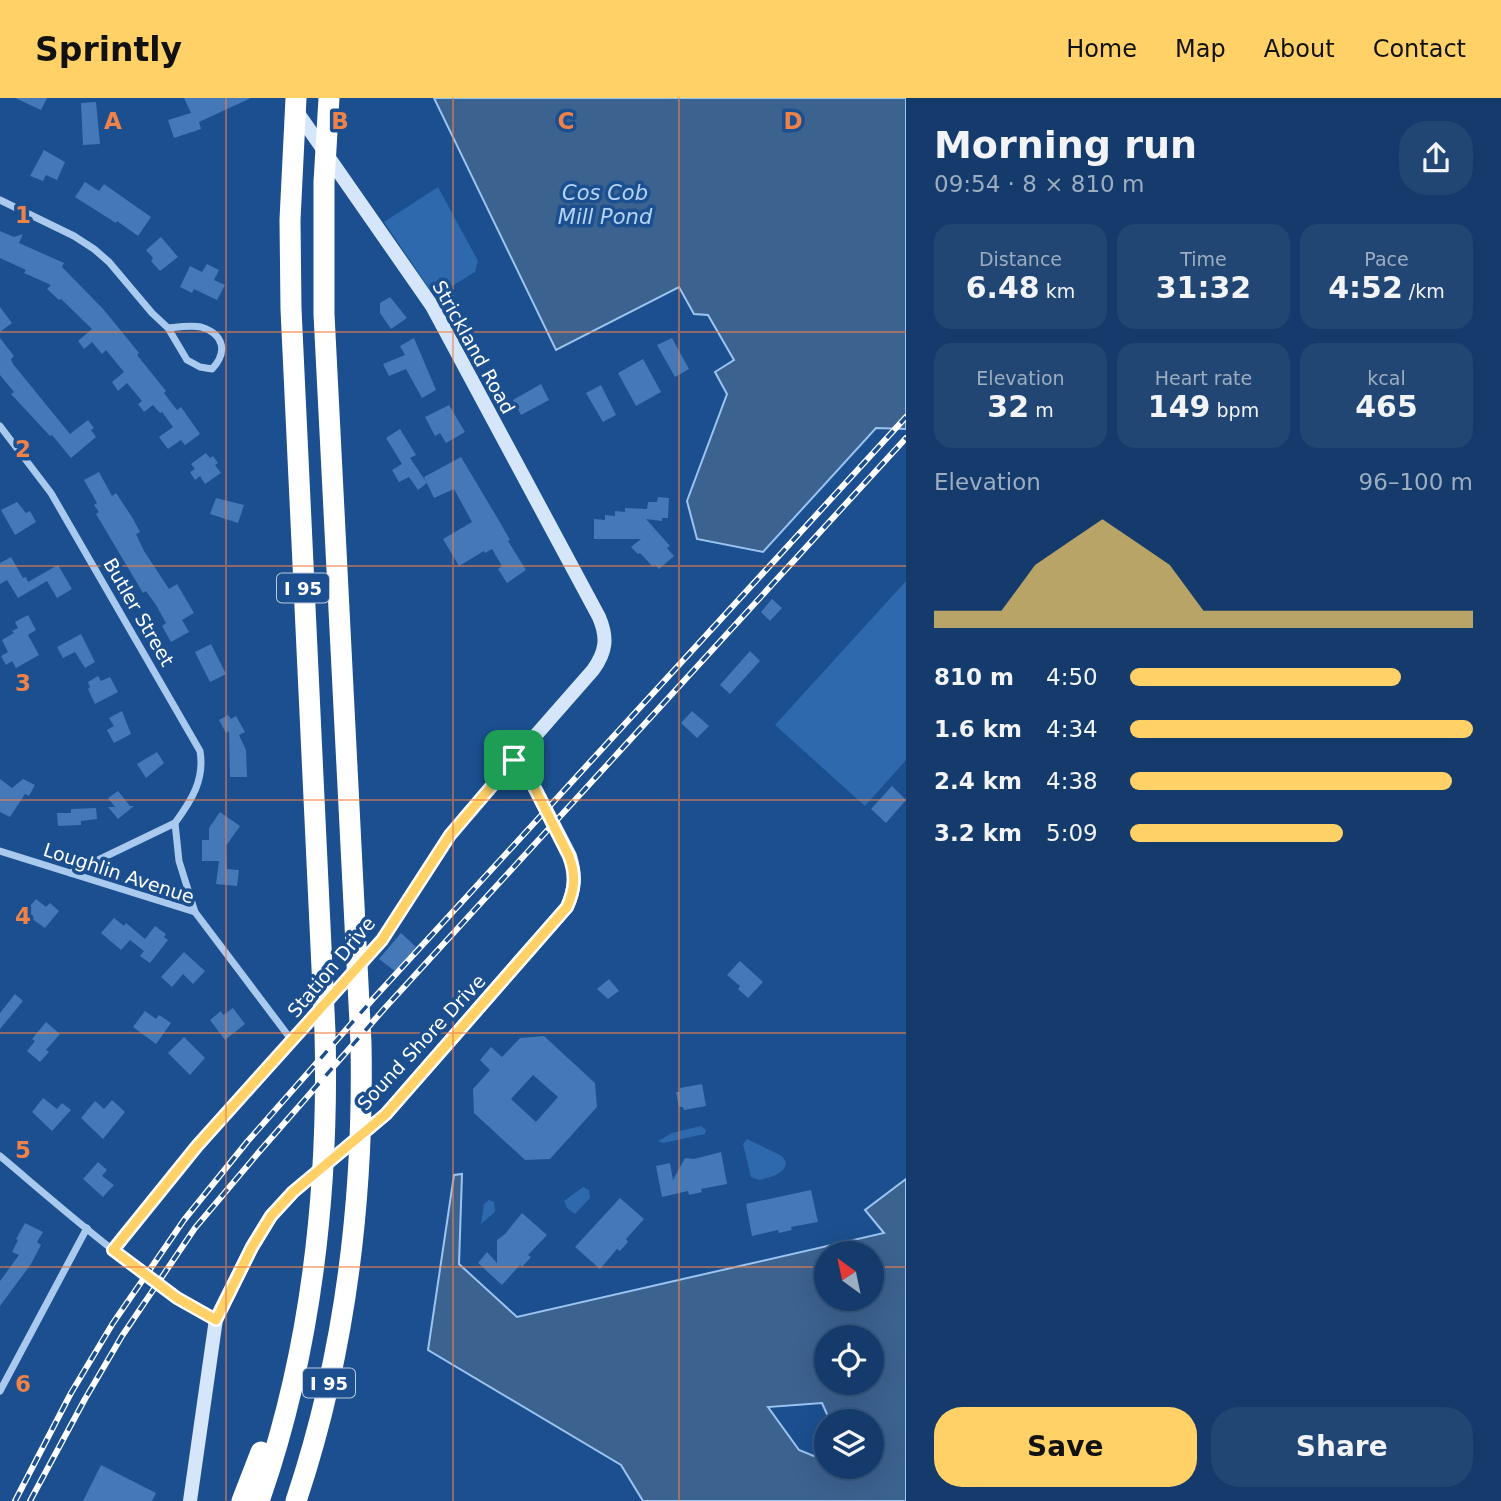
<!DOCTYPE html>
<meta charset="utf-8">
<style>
:root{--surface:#143b6b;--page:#214673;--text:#f1f3f6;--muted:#9dadc1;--line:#33557e;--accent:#ffd166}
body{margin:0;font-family:"DejaVu Sans",sans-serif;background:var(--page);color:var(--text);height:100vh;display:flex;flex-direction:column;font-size:26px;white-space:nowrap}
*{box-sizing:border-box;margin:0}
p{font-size:23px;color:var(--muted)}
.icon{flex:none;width:38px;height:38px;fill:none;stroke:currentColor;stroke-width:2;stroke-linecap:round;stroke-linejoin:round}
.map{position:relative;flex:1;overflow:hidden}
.side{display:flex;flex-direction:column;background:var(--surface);width:595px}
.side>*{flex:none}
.needle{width:46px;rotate:327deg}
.fabs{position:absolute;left:814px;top:1143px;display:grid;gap:14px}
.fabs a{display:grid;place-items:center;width:70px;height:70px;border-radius:50%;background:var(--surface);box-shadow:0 7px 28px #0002,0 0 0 2px var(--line);font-size:35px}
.pin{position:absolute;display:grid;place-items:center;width:60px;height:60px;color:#fff;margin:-30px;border-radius:14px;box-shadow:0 4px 10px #0006}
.round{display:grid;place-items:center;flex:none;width:74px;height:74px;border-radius:28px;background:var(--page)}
.overview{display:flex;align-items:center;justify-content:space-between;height:119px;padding:0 28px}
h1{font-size:38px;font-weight:800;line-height:52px}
.stats{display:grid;grid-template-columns:repeat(3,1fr);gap:10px;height:119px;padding:7px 28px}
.stats div{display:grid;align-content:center;border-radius:18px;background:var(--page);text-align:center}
.stats b{font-size:30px;font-weight:800}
.stats small{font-size:19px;font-weight:400}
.stats p{font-size:19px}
.chart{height:196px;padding:14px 28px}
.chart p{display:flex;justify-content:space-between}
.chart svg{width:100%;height:126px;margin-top:7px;fill:var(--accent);opacity:.7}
.action{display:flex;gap:14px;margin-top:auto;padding:14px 28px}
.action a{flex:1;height:80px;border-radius:28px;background:var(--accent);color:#111;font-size:28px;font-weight:800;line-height:80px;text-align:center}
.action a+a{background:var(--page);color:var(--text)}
ul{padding:0 28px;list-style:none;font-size:23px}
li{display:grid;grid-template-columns:112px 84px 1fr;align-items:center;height:52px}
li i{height:18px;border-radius:9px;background:var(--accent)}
header{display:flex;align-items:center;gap:42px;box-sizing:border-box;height:98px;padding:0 35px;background:var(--accent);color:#111}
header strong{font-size:33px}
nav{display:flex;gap:38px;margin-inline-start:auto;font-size:24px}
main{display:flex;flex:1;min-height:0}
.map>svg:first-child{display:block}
.green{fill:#2e69ad}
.water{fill:#3c6290;stroke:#9cc4f0;stroke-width:2;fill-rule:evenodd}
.building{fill:#4478b7;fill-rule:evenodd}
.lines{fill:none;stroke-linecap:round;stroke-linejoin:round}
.street{stroke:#a9c9ee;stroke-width:7}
.secondary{stroke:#d6e6fa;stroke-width:14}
.highway{stroke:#fff;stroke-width:21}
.rail-casing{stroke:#fff;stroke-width:6}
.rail{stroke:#1b4f8f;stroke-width:3.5;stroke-dasharray:10;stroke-linecap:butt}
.route-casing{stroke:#fff;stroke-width:14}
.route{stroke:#ffd166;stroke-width:9}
.grid{fill:none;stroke:#ee8249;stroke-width:2;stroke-opacity:0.55}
.labels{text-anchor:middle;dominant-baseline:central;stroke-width:7;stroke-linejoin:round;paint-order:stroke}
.shield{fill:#1b4f8f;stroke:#bbcadd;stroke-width:2}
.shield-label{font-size:18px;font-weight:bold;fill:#fff}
.street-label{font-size:19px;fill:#fff;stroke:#1b4f8f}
.water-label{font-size:21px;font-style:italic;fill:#b5d3f5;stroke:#1b4f8f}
.grid-label{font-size:23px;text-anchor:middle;font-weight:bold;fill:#ee8249;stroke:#1b4f8f;stroke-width:7;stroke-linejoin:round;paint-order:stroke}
</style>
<header>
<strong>Sprintly</strong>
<nav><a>Home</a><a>Map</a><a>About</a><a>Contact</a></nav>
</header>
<main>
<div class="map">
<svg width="906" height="1403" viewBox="0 0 906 1403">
<rect width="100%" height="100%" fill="#1b4f8f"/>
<g class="green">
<path d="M 438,89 L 478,163 L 475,174 L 437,197 L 433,196 L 384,124 Z"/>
<path d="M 906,483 L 906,662 L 865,708 L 775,627 Z"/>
<path d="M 701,1028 L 706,1032 L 705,1036 L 663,1045 L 658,1043 L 672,1035 Z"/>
<path d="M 747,1041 L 782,1058 L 786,1064 C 785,1077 770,1079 759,1082 L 751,1079 L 743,1046 Z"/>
<path d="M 583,1089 L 589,1092 L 590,1100 L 575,1116 L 567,1110 L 564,1103 Z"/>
<path d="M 489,1102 L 494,1104 L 495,1114 L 481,1126 L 484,1106 Z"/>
</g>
<g class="water">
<path d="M 434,0 L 906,0 L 906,331 L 876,330 L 763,454 L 697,441 L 687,403 L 727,296 L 715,274 L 734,262 L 708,217 L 694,216 L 679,189 L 556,252 Z"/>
<path d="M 462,1076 L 459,1166 L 517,1219 L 884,1135 L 865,1112 L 906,1081 L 906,1403 L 643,1403 L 621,1367 L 428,1252 L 454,1077 ZM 872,1155 L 872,1200 L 826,1200 L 826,1155 ZM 872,1239 L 872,1284 L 826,1284 L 826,1239 ZM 822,1305 L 830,1323 L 872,1323 L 872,1368 L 826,1368 L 826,1363 L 799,1352 L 768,1309 Z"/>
</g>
<g class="building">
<path d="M 15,0 L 47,0 L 41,12 Z"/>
<path d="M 184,0 L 251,0 L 199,24 L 201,31 L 174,40 L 168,22 L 191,15 Z"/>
<path d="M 96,4 L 100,46 L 83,47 L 81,5 Z"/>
<path d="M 44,52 L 65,64 L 57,82 L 46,77 L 43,83 L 30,78 Z"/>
<path d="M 85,84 L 99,93 L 104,86 L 151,119 L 138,138 L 117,123 L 116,125 L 75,99 Z"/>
<path d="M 0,133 L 14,139 L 23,136 L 19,145 L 64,165 L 62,169 L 104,212 L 139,255 L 137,257 L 166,293 L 164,295 L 177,312 L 181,309 L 200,336 L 185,347 L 181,342 L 168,351 L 159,339 L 173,329 L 162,314 L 160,315 L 153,307 L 144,314 L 138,306 L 142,303 L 127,285 L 118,293 L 112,284 L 124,274 L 106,252 L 102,256 L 92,244 L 84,251 L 78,243 L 92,231 L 61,201 L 59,202 L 47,191 L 51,187 L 24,175 L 26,172 L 0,160 Z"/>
<path d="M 161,139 L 178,159 L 160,173 L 151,163 L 153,160 L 146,152 Z"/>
<path d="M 207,166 L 219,172 L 214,182 L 225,187 L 217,202 L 194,191 L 192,195 L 180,189 L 190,168 L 202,174 Z"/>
<path d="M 390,199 L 407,220 L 391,231 L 380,215 L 380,205 Z"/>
<path d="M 0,209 L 12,225 L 0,234 Z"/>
<path d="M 0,240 L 14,258 L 11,261 L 13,266 L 70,336 L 88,322 L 94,330 L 91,332 L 96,339 L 71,360 L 52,337 L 50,338 L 11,296 L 14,294 L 0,277 Z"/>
<path d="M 414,240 L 436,292 L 422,300 L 406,271 L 389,278 L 383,266 L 405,257 L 400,248 Z"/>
<path d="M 672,240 L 689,271 L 675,279 L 657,247 Z"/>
<path d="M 643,261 L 661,294 L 636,308 L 618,275 Z"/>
<path d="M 541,286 L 549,302 L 521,317 L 513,302 Z"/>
<path d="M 601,287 L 616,317 L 603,324 L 586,295 Z"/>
<path d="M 449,307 L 465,334 L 446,345 L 440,335 L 435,338 L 425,319 Z"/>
<path d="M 400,331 L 416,357 L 410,360 L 427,385 L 418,392 L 409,379 L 399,384 L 392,372 L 402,366 L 386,340 Z"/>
<path d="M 206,355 L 210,360 L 213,358 L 218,365 L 215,367 L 221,375 L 205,386 L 200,378 L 195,382 L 190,374 L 195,371 L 191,366 Z"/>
<path d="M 461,359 L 498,421 L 510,442 L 508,443 L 526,472 L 507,485 L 498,471 L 502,468 L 492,451 L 485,455 L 484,453 L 459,468 L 443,441 L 472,424 L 454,391 L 434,400 L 424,379 Z"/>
<path d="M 99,374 L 112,398 L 116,395 L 132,419 L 140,434 L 136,436 L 144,453 L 169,491 L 177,486 L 194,515 L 182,522 L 189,534 L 171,544 L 162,528 L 166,525 L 156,507 L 146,493 L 143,495 L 96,416 L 99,414 L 94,407 L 97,405 L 84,382 Z"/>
<path d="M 658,399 L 669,400 L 668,420 L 662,420 L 662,423 L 646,421 L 670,448 L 667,450 L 674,458 L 659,471 L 655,467 L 653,469 L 640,455 L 638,456 L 631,449 L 641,441 L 594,441 L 594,421 L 605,422 L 605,417 L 615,418 L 615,413 L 625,414 L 625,410 L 647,411 L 648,404 L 657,404 Z"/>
<path d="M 216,400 L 244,407 L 238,425 L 210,416 Z"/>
<path d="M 17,404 L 26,415 L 30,413 L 36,424 L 15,437 L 1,412 Z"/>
<path d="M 11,459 L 23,480 L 26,479 L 28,484 L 58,467 L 72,491 L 57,500 L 47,483 L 18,500 L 7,482 L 0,486 L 0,465 Z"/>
<path d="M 772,501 L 782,510 L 770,523 L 761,514 Z"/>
<path d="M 28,517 L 36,532 L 28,537 L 39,557 L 16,570 L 12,563 L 6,567 L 1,558 L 8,554 L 2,542 L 14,535 L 12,533 L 18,530 L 15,524 Z"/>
<path d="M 81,536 L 95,564 L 85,570 L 75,554 L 63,560 L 57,549 Z"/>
<path d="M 211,546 L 226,576 L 210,584 L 195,554 Z"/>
<path d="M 750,553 L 760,563 L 730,596 L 720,587 Z"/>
<path d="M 98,578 L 101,583 L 110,579 L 118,594 L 95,606 L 88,591 L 90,589 L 88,584 Z"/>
<path d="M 122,613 L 131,636 L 114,645 L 107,632 L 114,628 L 109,620 Z"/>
<path d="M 692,613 L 709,628 L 697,640 L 681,625 Z"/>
<path d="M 228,617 L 231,621 L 236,618 L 245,634 L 239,637 L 246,652 L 247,679 L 230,679 L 229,633 L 226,635 L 219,622 Z"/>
<path d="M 157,654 L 164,665 L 146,680 L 137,666 Z"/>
<path d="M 0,681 L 12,690 L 23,681 L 35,687 L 29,698 L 25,696 L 10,719 L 0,714 Z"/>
<path d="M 892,688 L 906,702 L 886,725 L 871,711 Z"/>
<path d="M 118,693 L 130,708 L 134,708 L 118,721 L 108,709 L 115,709 L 108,700 Z"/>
<path d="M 96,710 L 97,721 L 81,723 L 81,727 L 58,728 L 57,715 L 71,715 L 71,711 Z"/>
<path d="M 220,714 L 240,728 L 226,748 L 227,771 L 239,772 L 237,788 L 216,786 L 219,763 L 202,763 L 202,742 L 209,742 L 209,730 Z"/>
<path d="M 36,801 L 46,809 L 50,805 L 59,813 L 45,830 L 24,815 Z"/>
<path d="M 114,820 L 124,828 L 126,825 L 145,841 L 155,828 L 166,836 L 164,839 L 168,842 L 150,865 L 140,858 L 144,853 L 130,842 L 121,852 L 101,835 Z"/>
<path d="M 401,835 L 416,849 L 395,873 L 379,861 Z"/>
<path d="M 184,854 L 205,873 L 193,886 L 183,876 L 172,889 L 161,879 Z"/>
<path d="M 740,863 L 763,884 L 748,900 L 738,891 L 740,888 L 727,877 Z"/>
<path d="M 609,881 L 619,893 L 608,901 L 597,891 Z"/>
<path d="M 15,896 L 23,903 L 0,931 L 0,915 Z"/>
<path d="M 233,910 L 245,926 L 225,942 L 210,922 L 221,913 L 223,917 Z"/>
<path d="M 145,913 L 156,921 L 159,917 L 171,925 L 156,946 L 133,929 Z"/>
<path d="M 46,924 L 60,936 L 46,952 L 49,954 L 40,964 L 27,953 L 35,943 L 32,941 Z"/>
<path d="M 544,938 L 595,985 L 597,1009 L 550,1061 L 525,1062 L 474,1015 L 473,991 L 490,972 L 480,962 L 491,949 L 502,959 L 520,940 ZM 533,977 L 558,999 L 536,1024 L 511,1001 Z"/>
<path d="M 184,939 L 205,960 L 190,977 L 168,955 Z"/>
<path d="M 702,986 L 706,1008 L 684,1012 L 683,1009 L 679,1009 L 676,994 L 680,994 L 680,990 Z"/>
<path d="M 43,1000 L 57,1011 L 62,1005 L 71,1012 L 52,1033 L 32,1014 Z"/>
<path d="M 112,1002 L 125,1014 L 103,1041 L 81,1020 L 95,1003 L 104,1011 Z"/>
<path d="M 721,1054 L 727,1086 L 701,1091 L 702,1094 L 689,1097 L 688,1093 L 662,1099 L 656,1068 L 670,1065 L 673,1082 L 685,1060 L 694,1061 Z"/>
<path d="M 98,1064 L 107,1072 L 102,1078 L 114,1087 L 103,1099 L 83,1081 Z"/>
<path d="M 811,1092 L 818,1124 L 791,1129 L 792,1132 L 779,1135 L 778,1132 L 752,1138 L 746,1106 Z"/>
<path d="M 620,1100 L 644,1121 L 626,1141 L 628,1144 L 620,1153 L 617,1151 L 600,1171 L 575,1149 Z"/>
<path d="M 522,1115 L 547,1137 L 528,1157 L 531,1159 L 522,1169 L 520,1167 L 502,1187 L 478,1165 L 487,1154 L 497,1165 L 497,1142 L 505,1136 Z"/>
<path d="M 25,1125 L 43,1134 L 37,1144 L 41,1147 L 31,1166 L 0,1208 L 0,1183 L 19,1157 L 12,1154 L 18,1142 L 16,1141 Z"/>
<path d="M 101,1367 L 156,1395 L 152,1403 L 83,1403 Z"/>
</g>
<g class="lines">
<g class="street">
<path d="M 0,102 L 74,138 L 94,151 L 109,164 L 152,215 L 168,230 L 187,262 L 200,269 L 212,271 C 228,254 224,236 201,229 C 191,227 178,229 168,230"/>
<path d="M 0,328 L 51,395 L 200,653 C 205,682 191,703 175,725 L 179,763 L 195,814"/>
<path d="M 0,753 L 195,814 L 293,944"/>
<path d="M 71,775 L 175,725"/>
<path d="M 362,866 L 382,842 L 450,737 L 514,662"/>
<path d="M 329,903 L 354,875"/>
<path d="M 0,1058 C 69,1116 137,1178 216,1221"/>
<path d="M 113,1152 L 197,1048 L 319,914"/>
<path d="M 0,1293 L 87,1130"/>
</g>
<path class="secondary" d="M 190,1403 L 216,1221 L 252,1149 L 271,1118 L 293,1094 L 386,1016 L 567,809 C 575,791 576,777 570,758 L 526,673 L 514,662 L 593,572 C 606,554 608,540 599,519 L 432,208 L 295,11"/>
<g class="highway">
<path d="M 242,1403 L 261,1354"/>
<path d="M 259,1403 C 312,1252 329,1094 325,934 L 291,211 L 290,122 L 296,0"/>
<path d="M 296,1403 C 346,1254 364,1101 361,945 L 324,216 L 324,84 L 329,0"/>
</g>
<g class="rail-casing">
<g id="rail">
<path d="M 15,1403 L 71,1295 L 113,1225 L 184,1122 L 247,1044 L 373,901 L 906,319"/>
<path d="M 30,1403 L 85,1301 L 122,1238 L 195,1130 L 259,1054 L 384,911 L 906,340"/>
</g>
</g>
<use href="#rail" class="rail"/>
</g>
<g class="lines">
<g class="route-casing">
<path id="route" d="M 514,662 L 526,673 L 569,758 C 576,777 575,791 567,809 L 386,1016 L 293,1094 L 271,1118 L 252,1149 L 216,1222 L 177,1200 L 113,1152 L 197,1048 L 382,842 L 450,737 Z"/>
</g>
<use href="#route" class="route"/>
</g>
<path class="grid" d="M 226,0 L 226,1403M 453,0 L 453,1403M 679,0 L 679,1403M 0,234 L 906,234M 0,468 L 906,468M 0,702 L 906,702M 0,935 L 906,935M 0,1169 L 826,1169M 872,1169 L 906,1169"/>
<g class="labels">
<g class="shield">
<rect x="277" y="475.5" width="52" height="29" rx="5"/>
<rect x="303" y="1270.5" width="52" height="29" rx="5"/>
</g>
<g class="shield-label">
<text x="303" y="490">I 95</text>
<text x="329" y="1285">I 95</text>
</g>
<g class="street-label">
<text transform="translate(474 249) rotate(61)">Strickland Road</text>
<text transform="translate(139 514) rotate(60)">Butler Street</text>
<text transform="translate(119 775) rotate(18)">Loughlin Avenue</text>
<text transform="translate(331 869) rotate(-50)">Station Drive</text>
<text transform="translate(421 944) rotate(-47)">Sound Shore Drive</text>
</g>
<g class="water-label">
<text x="605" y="95">Cos Cob<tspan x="605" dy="24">Mill Pond</tspan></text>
</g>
</g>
<g class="grid-label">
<text x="113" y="31">A</text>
<text x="340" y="31">B</text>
<text x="566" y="31">C</text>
<text x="793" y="31">D</text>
<text x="23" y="125">1</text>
<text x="23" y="359">2</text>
<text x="23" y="593">3</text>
<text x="23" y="826">4</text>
<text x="23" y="1060">5</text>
<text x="23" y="1294">6</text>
</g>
</svg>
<div class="fabs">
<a><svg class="needle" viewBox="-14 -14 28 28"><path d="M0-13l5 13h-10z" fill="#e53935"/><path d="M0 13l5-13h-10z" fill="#9dadc1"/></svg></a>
<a><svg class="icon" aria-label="locate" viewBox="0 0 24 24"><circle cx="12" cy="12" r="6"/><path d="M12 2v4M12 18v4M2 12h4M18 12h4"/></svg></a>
<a><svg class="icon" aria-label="layers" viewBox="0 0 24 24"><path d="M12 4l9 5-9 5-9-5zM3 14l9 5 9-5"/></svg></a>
</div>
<div class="pin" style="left:514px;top:662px;background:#1e9e55"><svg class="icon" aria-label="arrive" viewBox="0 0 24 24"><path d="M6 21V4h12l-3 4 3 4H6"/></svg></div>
</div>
<section class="side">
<div class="overview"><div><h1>Morning run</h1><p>09:54 · 8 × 810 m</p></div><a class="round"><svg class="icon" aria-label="share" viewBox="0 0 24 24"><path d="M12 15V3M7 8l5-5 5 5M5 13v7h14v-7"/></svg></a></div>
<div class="stats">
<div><p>Distance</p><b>6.48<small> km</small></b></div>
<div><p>Time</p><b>31:32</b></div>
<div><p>Pace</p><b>4:52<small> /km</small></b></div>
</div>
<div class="stats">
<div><p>Elevation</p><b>32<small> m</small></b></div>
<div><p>Heart rate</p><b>149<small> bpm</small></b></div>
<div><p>kcal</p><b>465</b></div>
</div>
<div class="chart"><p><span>Elevation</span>96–100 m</p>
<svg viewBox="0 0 160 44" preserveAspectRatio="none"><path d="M0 44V38L10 38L20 38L30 22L40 14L50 6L60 14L70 22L80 38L90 38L100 38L110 38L120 38L130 38L140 38L150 38L160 38V44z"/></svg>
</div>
<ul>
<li><b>810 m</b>4:50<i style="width:79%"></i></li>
<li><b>1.6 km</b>4:34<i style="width:100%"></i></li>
<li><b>2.4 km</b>4:38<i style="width:94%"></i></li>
<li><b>3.2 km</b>5:09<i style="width:62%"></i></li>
</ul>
<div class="action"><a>Save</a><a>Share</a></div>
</section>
</main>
